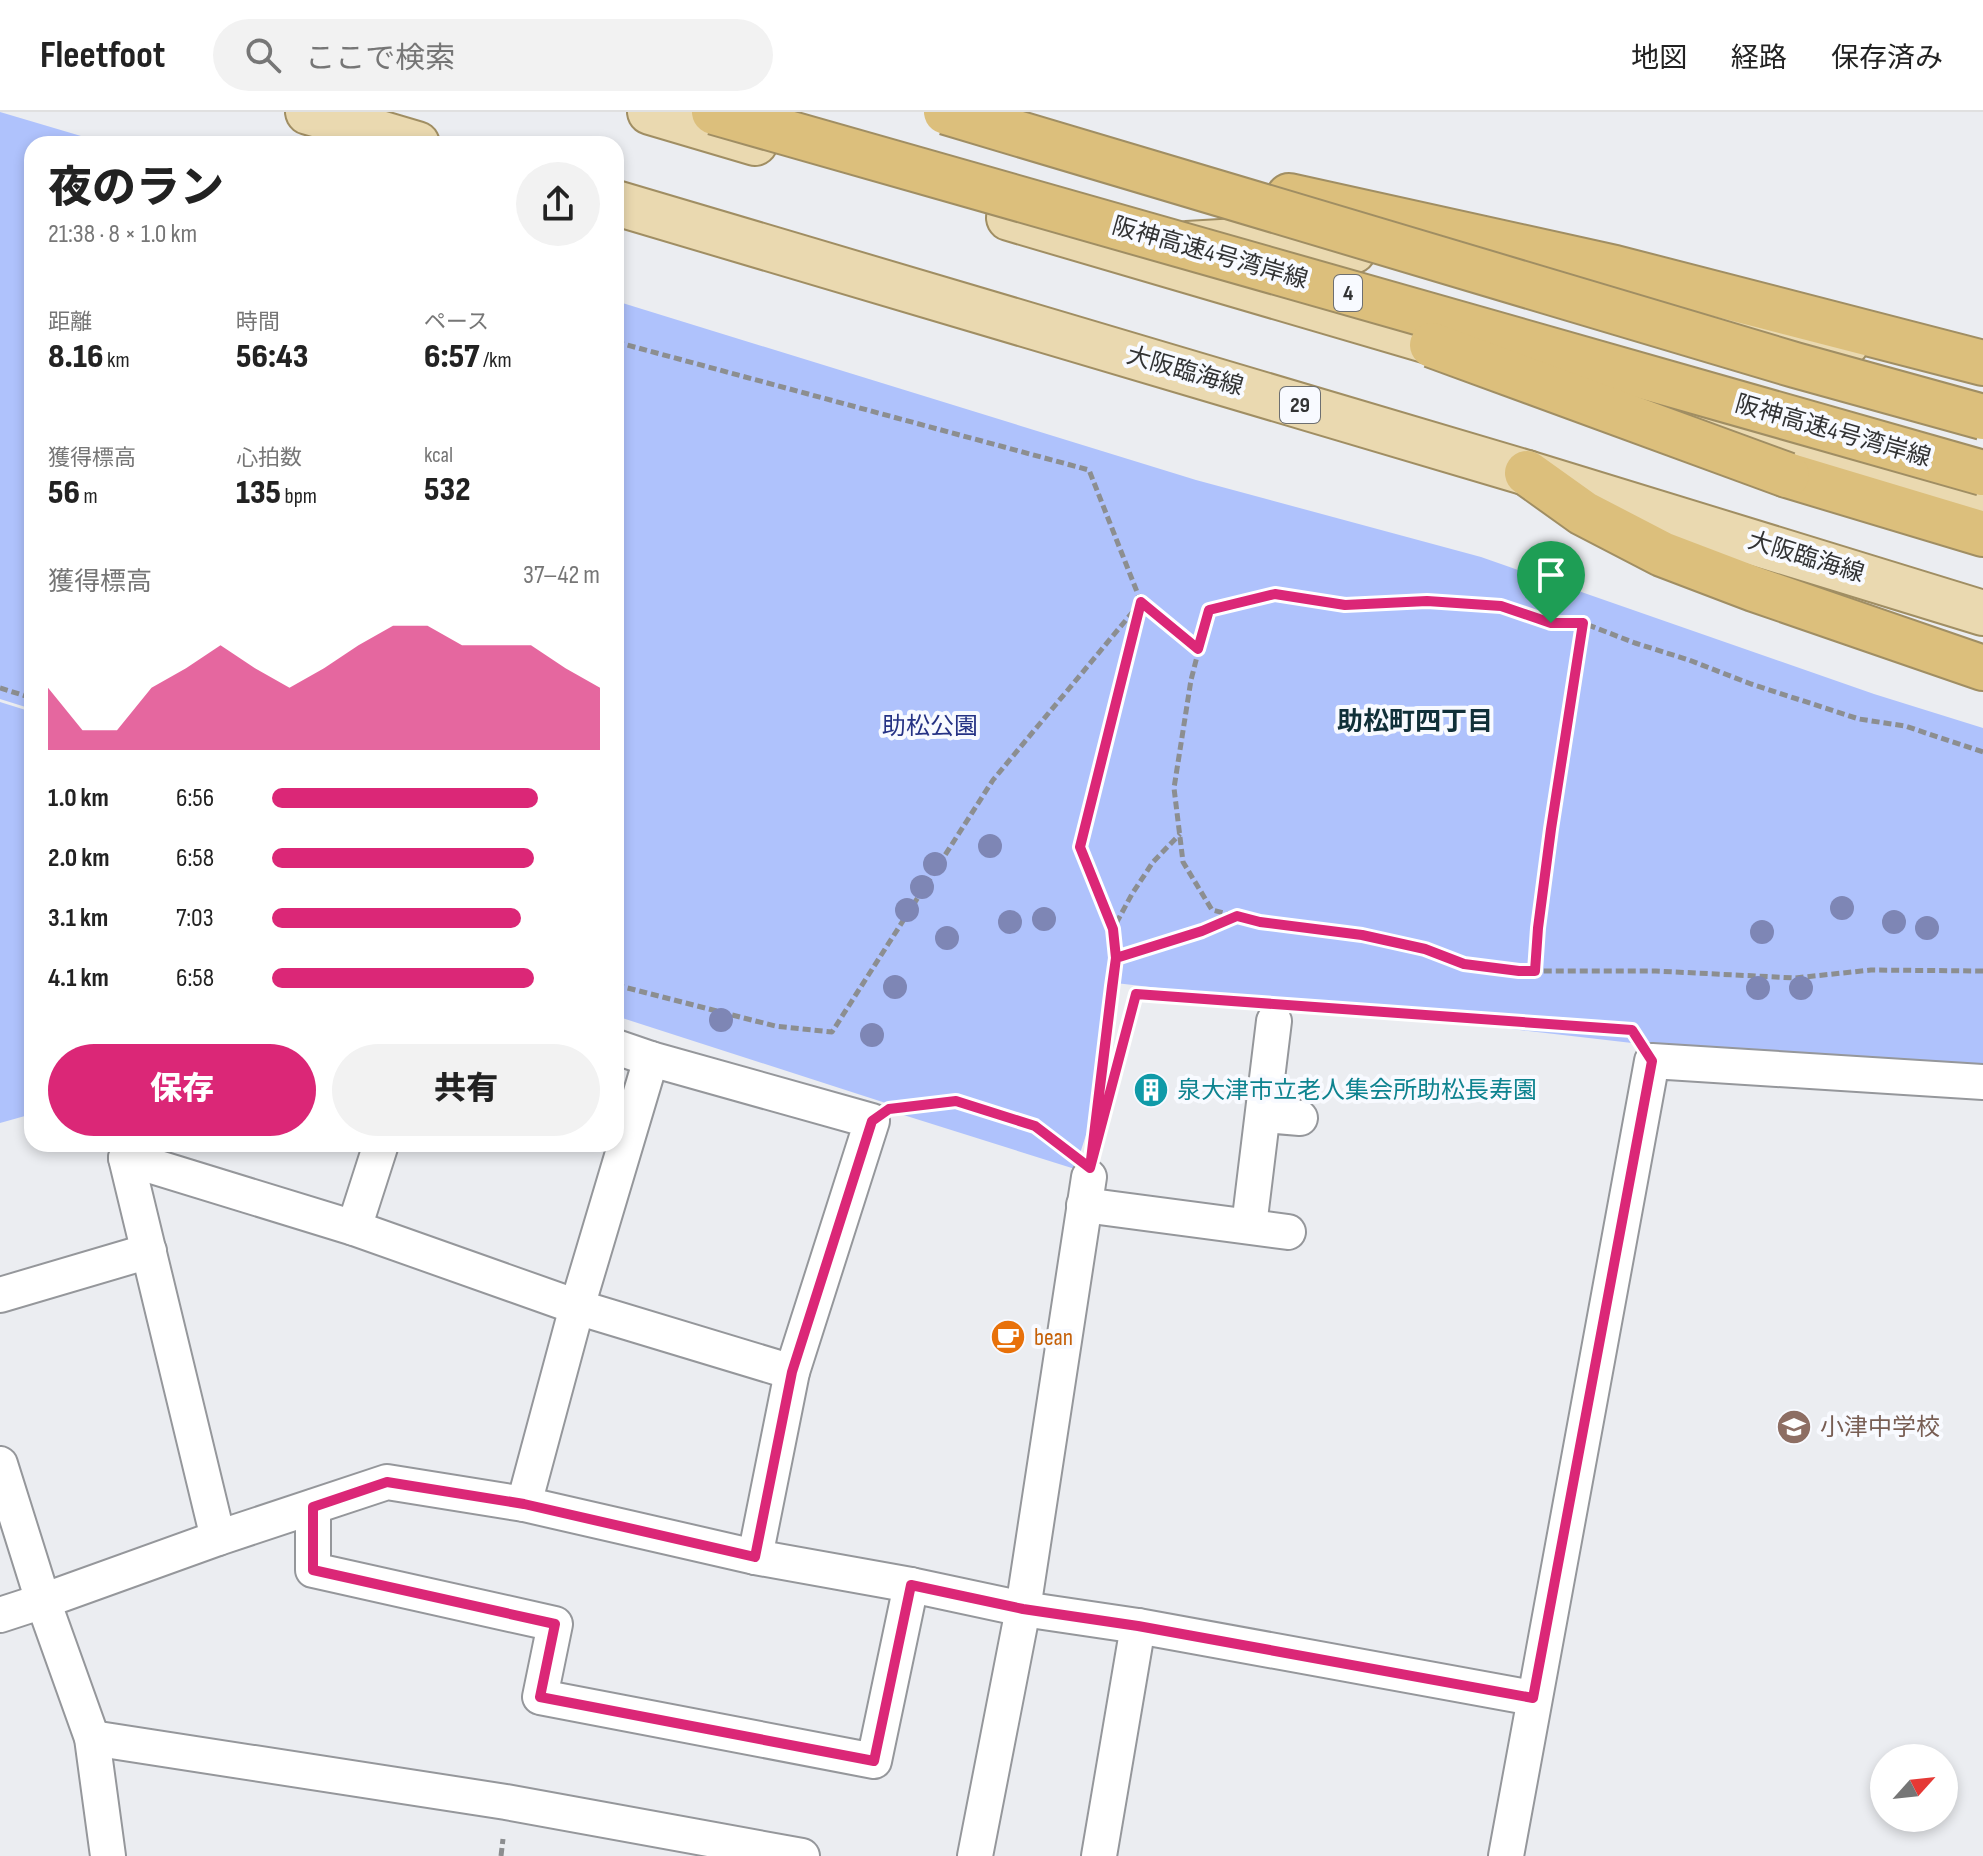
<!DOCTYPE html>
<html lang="ja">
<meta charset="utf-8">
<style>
:root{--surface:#fff;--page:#f2f2f2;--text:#222;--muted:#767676;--line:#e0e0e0;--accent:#db2777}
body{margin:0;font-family:"Sofia Sans Condensed","Noto Sans JP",sans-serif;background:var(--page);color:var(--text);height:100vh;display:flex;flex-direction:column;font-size:30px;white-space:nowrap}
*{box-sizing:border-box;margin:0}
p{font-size:26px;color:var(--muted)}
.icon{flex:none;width:44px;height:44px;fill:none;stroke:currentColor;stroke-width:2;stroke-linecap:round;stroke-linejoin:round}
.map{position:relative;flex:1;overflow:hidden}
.sheet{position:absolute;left:24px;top:24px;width:600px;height:1016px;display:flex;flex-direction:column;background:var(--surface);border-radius:24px;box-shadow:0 4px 12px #0003}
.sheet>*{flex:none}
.needle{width:52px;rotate:63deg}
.fabs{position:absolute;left:1870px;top:1632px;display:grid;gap:16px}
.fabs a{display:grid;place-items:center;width:88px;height:88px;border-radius:50%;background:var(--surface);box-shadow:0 4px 12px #0003;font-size:40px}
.pin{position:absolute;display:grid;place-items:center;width:68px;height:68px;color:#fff;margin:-82px -34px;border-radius:50% 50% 50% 0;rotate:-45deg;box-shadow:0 0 8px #0007}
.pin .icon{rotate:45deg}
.round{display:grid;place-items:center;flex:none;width:84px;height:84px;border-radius:42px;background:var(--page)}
.headline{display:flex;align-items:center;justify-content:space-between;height:136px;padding:0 24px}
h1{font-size:44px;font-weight:800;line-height:60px}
.stats{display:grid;grid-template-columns:repeat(3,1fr);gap:12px;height:136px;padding:8px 24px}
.stats div{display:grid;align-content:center}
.stats b{font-size:34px;font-weight:800}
.stats small{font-size:22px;font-weight:400}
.stats p{font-size:22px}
.chart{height:224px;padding:16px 24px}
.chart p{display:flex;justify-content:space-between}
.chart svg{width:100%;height:144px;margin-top:8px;fill:var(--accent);opacity:.7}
.cta{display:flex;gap:16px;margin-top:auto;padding:16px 24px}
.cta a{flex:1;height:92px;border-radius:48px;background:var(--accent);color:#fff;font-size:32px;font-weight:800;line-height:92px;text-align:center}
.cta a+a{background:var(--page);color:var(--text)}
ul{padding:0 24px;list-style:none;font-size:26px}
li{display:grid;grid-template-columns:128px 96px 1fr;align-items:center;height:60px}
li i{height:20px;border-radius:10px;background:var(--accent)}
header{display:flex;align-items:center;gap:48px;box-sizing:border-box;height:112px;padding:0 40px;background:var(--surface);border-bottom:2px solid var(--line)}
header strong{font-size:38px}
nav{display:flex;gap:44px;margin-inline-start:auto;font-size:28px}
.search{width:560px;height:72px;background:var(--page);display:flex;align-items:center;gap:20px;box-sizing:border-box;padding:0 28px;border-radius:44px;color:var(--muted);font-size:30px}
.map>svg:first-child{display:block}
.green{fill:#afc2fc}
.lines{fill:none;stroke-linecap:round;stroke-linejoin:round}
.minor-casing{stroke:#95979b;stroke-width:38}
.primary-casing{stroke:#a08e63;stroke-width:48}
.motorway-casing{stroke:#a08e63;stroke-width:48}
.path{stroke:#8c8e90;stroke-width:5;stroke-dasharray:8 4;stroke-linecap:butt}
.minor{stroke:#fff;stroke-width:34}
.primary{stroke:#ead9b0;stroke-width:44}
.motorway{stroke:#dcbf7c;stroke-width:44}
.motorway-bridge-casing{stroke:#a08e63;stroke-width:48;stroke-linecap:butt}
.motorway-bridge{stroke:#dcbf7c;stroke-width:44}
.tree{fill:#7e86b5}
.route-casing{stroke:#fff;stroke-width:16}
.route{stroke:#db2777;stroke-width:10}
.labels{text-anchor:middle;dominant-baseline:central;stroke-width:8;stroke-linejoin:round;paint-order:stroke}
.shield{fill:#f8faff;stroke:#6d6f71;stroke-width:2}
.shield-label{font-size:22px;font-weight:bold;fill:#323334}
.street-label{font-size:24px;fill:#323334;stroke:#f8faff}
.park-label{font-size:24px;fill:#253284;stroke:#f8faff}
.culture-label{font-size:24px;fill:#0d838f;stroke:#f8faff;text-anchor:start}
.food-label{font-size:24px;fill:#c56008;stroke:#f8faff;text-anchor:start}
.education-label{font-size:24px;fill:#785e54;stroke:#f8faff;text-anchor:start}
.neighbourhood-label{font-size:26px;font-weight:bold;fill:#103038;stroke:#f8faff}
</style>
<header>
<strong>Fleetfoot</strong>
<div class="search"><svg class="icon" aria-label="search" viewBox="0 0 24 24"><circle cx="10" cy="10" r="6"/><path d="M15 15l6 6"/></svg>ここで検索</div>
<nav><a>地図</a><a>経路</a><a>保存済み</a></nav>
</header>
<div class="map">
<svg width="1983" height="1744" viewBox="0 0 1983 1744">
<rect width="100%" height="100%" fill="#ebedf1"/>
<g class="green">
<path d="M 0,0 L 108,32 L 32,32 L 32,597 L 0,587 Z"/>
<path d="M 616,189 L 1196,368 L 1481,445 L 1874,582 L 1983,616 L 1983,952 L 1632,931 L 1107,870 L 1096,992 L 1075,1057 L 894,1000 L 895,994 L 616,904 Z"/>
<path d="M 0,590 L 32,600 L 32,1002 L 0,1011 Z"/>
</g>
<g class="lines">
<g class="minor-casing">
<g id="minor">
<path d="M 616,935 L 651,947 L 872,1009 L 792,1260 L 755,1445"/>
<path d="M 1263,1003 L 1300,1006"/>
<path d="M 130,1032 L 126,1046 L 218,1426"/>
<path d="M 126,1046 L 354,1116 L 577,1195 L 792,1260"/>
<path d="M 1084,1093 L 1288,1120"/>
<path d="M 1249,1114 L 1274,909"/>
<path d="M 354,1116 L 381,1032"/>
<path d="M 0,1183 L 149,1139"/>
<path d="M 0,1352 L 43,1489 L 92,1626 L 108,1744"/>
<path d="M 524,1392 L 577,1195 L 651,947"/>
<path d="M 313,1395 L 313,1458 L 555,1512 L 540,1585 L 874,1649 L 911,1473"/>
<path d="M 0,1503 L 43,1489 L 218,1426 L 387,1370 L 524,1392 L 755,1445 L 911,1473 L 1023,1497 L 1138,1514 L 1533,1586"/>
<path d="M 92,1626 L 506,1690 L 802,1744"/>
<path d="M 975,1744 L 1023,1497 L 1089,1065"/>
<path d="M 1099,1744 L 1138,1514"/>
<path d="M 1506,1744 L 1652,949 L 1983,970"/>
</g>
</g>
<g class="primary-casing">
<g id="primary">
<path d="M 308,0 L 417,32"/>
<path d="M 650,0 L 755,31"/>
<path d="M 616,91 L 1527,361 L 1983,501"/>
<path d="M 1009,106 L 1469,241"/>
<path d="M 1187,132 L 1289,126 L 1353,139"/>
<path d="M 1704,213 L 1829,228 L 1846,232"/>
<path d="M 1669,300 L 1983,393"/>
</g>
</g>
<g class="motorway-casing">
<g id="motorway">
<path d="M 1289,84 L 1615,156 L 1983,251"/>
<path d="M 1527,361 L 1583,401 L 1662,442 L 1754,477 L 1983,556"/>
<path d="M 1787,363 L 1983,422"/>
</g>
</g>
<g class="path">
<path d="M 616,230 L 1089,358 L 1141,490 L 1198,537"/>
<path d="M 0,576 L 32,586"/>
<path d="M 1983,640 L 1905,614 L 1859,607 L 1751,572 L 1689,548 L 1635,531 L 1583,511 L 1551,511 L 1501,494 L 1427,489 L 1345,493 L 1275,482 L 1209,498 L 1191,568 L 1174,676 L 1183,750 L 1212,798 L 1260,810 L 1362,823 L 1425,837 L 1464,852 L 1519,859 L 1656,859 L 1795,866 L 1871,858 L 1983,859"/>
<path d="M 1113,817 L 1080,735 L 1141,492"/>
<path d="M 1116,846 L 1113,817 L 1132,782 L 1153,750 L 1180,722"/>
<path d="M 1535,859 L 1538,816 L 1551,717 L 1583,511"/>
<path d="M 616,873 L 775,914 L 832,920 L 993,668 L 1141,490"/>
<path d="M 1307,894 L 1632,918"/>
<path d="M 903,995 L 956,989 L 1035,1014 L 1065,1037"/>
<path d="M 1097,1030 L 1136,882 L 1245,890"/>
<path d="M 1093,1032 L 1116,846 L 1202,819 L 1236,805"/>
<path d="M 501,1744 L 503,1727"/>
</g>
<use href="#minor" class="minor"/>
<use href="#primary" class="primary"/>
<use href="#motorway" class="motorway"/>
<g class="motorway-bridge-casing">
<g id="motorway-bridge">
<path d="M 714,0 L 1983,361"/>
<path d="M 946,0 L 1795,253 L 1983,305"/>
<path d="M 1432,233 L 1787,363"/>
</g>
</g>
<use href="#motorway-bridge" class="motorway-bridge"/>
</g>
<g class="tree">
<circle cx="990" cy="734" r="12"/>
<circle cx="935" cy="752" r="12"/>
<circle cx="922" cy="775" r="12"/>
<circle cx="1842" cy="796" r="12"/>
<circle cx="907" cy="798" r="12"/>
<circle cx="1044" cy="807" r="12"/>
<circle cx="1010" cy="810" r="12"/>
<circle cx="1894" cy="810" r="12"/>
<circle cx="1927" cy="816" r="12"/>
<circle cx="1762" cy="820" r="12"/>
<circle cx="947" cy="826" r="12"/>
<circle cx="895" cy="875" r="12"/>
<circle cx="1758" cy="876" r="12"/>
<circle cx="1801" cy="876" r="12"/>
<circle cx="721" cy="908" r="12"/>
<circle cx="872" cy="923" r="12"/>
</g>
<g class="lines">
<g class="route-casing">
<path id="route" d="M 1551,511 L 1501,494 L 1427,489 L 1345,493 L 1275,482 L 1209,498 L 1198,537 L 1141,490 L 1080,735 L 1113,817 L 1116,846 L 1090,1056 L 1035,1014 L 956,989 L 889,997 L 872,1009 L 792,1260 L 755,1445 L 524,1392 L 387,1370 L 313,1395 L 313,1458 L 555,1512 L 540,1585 L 874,1649 L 911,1473 L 1023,1497 L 1138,1514 L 1533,1586 L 1652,949 L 1632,918 L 1136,882 L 1090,1056 L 1112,874 L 1116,846 L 1202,819 L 1237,804 L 1260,810 L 1362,823 L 1425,837 L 1464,852 L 1519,859 L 1535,859 L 1538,816 L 1551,717 L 1583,511 L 1551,511"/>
</g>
<use href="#route" class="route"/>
</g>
<defs>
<g id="building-disc" transform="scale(1.8)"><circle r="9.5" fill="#0f9aa8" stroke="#f8faff"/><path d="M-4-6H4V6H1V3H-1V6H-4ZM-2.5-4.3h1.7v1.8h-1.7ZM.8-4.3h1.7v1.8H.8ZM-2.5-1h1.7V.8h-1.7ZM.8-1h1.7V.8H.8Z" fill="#fff"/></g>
<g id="cafe-disc" transform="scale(1.8)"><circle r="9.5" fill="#e8710a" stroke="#f8faff"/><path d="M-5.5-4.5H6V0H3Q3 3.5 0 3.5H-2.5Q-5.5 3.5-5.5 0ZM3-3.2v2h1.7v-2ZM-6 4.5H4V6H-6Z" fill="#fff"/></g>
<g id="school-disc" transform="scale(1.8)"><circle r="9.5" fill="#8d6e63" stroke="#f8faff"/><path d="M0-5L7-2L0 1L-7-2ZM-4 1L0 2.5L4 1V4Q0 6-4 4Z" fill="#fff"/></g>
</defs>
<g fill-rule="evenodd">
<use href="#building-disc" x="1151" y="978"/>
<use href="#cafe-disc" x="1008" y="1225"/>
<use href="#school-disc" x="1794" y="1315"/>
</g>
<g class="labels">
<g class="shield">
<rect x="1334" y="163" width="28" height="36" rx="6"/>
<rect x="1280" y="275" width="40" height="36" rx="6"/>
</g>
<g class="shield-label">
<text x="1348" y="181">4</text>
<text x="1300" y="293">29</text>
</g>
<g class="street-label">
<text transform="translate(1210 141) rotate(16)">阪神高速4号湾岸線</text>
<text transform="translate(1185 259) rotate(16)">大阪臨海線</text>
<text transform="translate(1833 319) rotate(16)">阪神高速4号湾岸線</text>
<text transform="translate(1806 445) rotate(17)">大阪臨海線</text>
</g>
<g class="park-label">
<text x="930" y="614">助松公園</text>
</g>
<g class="culture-label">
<text x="1177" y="978">泉大津市立老人集会所助松長寿園</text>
</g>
<g class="food-label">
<text x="1034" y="1225">bean</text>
</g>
<g class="education-label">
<text x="1820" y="1315">小津中学校</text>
</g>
<g class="neighbourhood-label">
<text x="1415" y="610">助松町四丁目</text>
</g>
</g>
</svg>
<div class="fabs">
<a><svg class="needle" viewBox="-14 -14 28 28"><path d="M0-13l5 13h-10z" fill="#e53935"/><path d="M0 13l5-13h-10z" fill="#767676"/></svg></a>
</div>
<div class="pin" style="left:1551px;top:511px;background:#1e9e55"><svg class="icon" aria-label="arrive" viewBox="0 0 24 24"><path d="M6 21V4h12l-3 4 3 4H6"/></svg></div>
<section class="sheet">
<div class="headline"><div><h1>夜のラン</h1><p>21:38 · 8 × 1.0 km</p></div><a class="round"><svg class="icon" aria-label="share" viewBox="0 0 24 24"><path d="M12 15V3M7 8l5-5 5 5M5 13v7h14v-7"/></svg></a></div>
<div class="stats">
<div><p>距離</p><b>8.16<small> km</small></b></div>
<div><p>時間</p><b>56:43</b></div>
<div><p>ペース</p><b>6:57<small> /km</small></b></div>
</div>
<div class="stats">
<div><p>獲得標高</p><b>56<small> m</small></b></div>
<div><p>心拍数</p><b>135<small> bpm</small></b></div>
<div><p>kcal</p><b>532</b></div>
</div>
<div class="chart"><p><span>獲得標高</span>37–42 m</p>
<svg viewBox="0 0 160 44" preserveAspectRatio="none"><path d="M0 44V25L10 38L20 38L30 25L40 19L50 12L60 19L70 25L80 19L90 12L100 6L110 6L120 12L130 12L140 12L150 19L160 25V44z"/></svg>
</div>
<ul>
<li><b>1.0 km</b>6:56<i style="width:81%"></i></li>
<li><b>2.0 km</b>6:58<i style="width:80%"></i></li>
<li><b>3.1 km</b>7:03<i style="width:76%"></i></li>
<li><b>4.1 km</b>6:58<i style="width:80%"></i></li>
</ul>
<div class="cta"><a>保存</a><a>共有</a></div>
</section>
</div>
